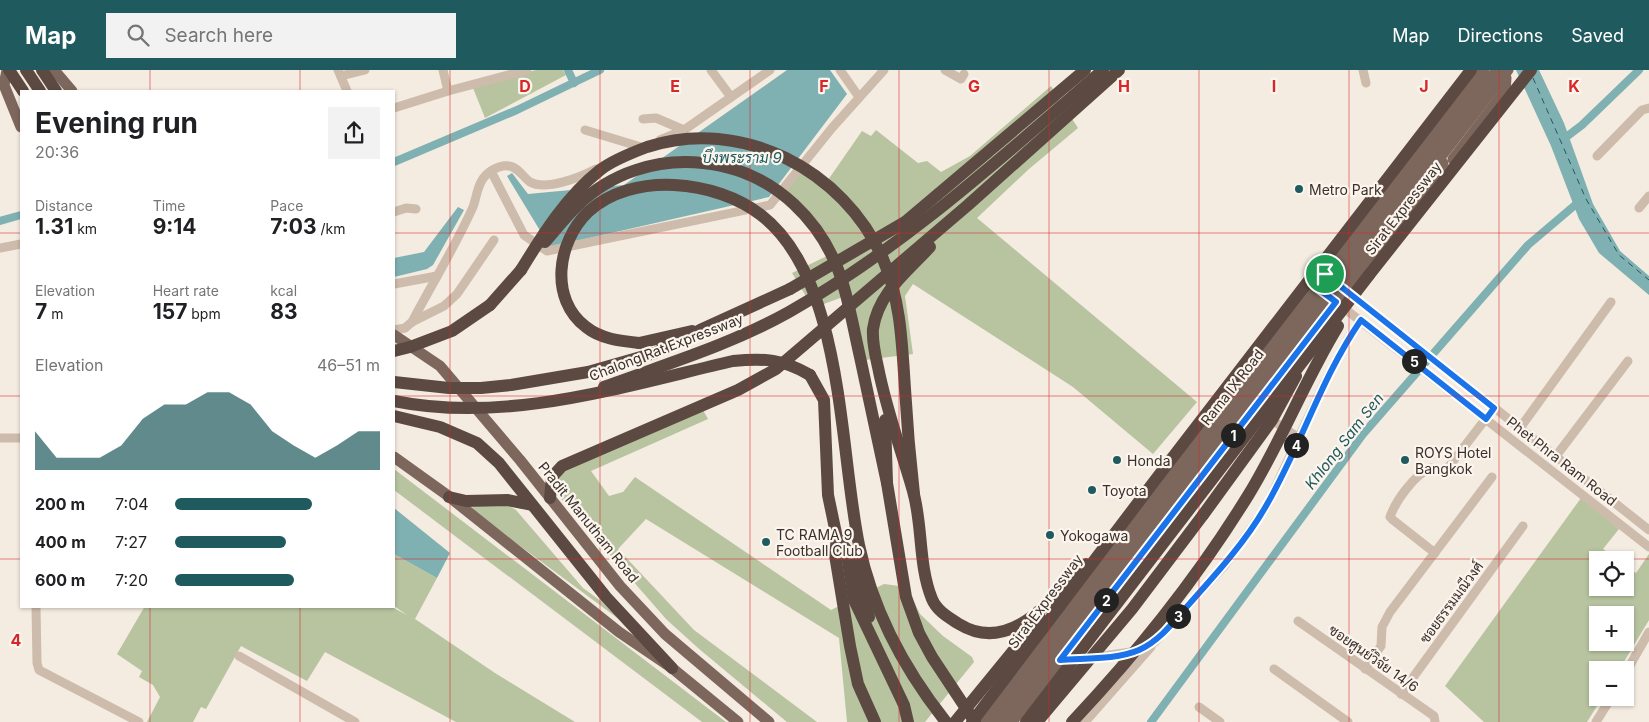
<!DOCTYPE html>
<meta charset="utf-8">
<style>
:root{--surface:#fff;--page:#f2f2f2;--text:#202124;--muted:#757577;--accent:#1f5a5e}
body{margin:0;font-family:Inter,Sarabun,sans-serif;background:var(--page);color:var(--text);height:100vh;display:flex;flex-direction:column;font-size:19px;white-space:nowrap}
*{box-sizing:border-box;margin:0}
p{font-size:16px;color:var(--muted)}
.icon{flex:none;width:28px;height:28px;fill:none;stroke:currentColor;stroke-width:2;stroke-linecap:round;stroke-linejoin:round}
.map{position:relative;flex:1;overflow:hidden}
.drawer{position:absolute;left:20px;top:20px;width:375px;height:518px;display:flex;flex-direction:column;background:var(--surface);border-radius:0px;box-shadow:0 1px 4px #0004}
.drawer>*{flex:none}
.fabs{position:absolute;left:1589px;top:481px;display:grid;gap:10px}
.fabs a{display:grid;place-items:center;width:45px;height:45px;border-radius:0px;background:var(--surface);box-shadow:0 1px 4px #0004;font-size:25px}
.pin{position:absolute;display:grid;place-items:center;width:42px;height:42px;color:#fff;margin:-21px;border:2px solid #fff;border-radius:50%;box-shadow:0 1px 5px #0007}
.km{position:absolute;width:25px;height:25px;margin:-12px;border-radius:50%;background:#222;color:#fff;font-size:14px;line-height:25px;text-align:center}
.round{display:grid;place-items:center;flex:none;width:52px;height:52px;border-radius:0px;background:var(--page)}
.summary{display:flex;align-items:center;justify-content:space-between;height:85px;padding:0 15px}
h1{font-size:28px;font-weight:700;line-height:38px}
.stats{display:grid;grid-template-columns:repeat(3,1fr);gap:8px;height:85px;padding:5px 15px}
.stats div{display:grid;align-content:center}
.stats b{font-size:21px;font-weight:700}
.stats small{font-size:14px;font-weight:400}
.stats p{font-size:14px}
.chart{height:140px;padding:10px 15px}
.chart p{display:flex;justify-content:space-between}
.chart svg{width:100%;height:90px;margin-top:5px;fill:var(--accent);opacity:.7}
ul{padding:0 15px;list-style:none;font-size:16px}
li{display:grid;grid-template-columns:80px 60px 1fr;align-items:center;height:38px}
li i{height:12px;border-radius:6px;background:var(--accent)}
header{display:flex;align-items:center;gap:30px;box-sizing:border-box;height:70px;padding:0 25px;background:var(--accent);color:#fff}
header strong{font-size:24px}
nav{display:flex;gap:28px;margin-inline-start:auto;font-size:18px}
.search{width:350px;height:45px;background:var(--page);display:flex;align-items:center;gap:12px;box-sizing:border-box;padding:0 18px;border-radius:0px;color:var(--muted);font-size:19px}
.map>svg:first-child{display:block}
.green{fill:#b8c4a0;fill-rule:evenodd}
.water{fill:#7fb0b2}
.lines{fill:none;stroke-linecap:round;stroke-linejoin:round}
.canal{stroke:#7fb0b2;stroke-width:8}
.ferry{stroke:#1f5a5e;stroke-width:1;stroke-dasharray:6 5;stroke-linecap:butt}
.minor{stroke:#cdbbac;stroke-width:9}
.major{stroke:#7d675c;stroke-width:11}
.highway{stroke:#5c4a42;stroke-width:12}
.major-bridge{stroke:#7d675c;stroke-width:11}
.highway-bridge{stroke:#5c4a42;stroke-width:12}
.route-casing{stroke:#fff;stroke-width:10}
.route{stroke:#1a73e8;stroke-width:6}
.grid{fill:none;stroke:#d62828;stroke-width:1;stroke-opacity:0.55}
.poi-dot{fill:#1f5a5e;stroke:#fbf5ee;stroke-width:2}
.labels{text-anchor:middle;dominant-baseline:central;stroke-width:4.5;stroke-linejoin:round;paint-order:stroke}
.poi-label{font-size:14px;fill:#3b302b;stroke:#fbf5ee;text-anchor:start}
.street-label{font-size:14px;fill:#3b302b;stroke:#fbf5ee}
.water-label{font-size:15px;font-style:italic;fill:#1f5a5e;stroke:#fbf5ee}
.grid-label{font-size:16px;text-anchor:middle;font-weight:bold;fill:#d62828;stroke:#fbf5ee;stroke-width:4.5;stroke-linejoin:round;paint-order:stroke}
</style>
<header>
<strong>Map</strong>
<div class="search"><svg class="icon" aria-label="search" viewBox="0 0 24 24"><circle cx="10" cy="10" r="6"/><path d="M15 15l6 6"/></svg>Search here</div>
<nav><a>Map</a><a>Directions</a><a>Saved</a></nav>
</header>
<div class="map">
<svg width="1649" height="652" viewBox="0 0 1649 652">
<rect width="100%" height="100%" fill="#f4ebe1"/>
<g class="green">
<path d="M 536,0 L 563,0 L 566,5 L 485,48 L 473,18 Z"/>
<path d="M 1051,16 L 1078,58 L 1029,99 L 977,148 L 1197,332 L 1153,384 L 1073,317 L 913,214 L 905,226 L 913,284 L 865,290 L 851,224 L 813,238 L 792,203 L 833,183 L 786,121 L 808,93 L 828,110 L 862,61 L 871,66 L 876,60 L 918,93 L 927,91 L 941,102 L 970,86 Z"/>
<path d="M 703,340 L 708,349 L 591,401 L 609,426 L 623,422 L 635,407 L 831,540 L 884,514 L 907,517 L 920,544 L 943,566 L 972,587 L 974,592 L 925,652 L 847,652 L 839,568 L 646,449 L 618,479 L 694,560 L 817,652 L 787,652 L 698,578 L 666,549 L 556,423 L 558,405 L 566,397 Z"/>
<path d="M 394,399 L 726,652 L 702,652 L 394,420 Z"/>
<path d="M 1581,428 L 1619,459 L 1603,479 L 1618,490 L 1598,490 L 1598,518 L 1625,518 L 1625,495 L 1636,503 L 1649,484 L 1649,550 L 1619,600 L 1598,600 L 1598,628 L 1602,628 L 1587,652 L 1484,652 L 1445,616 ZM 1598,545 L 1625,545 L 1625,572 L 1598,572 Z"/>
<path d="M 496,433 L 506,434 L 516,440 L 583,518 L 601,531 L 620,550 L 469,438 Z"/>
<path d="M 394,484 L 437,508 L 415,549 L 495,603 L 575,652 L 456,652 L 325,582 L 307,611 L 241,576 L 206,639 L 201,637 L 193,652 L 147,652 L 160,627 L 153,615 L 139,607 L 142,601 L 117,584 L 145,536 L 390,536 L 407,545 L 394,536 Z"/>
</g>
<g class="water">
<path d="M 787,0 L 830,0 L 847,24 L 769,127 L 550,177 L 507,106 L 512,103 L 528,124 L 624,115 Z"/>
<path d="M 1516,0 L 1539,0 L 1564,53 L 1593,134 L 1620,181 L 1649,206 L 1649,225 L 1599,183 L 1579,149 L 1551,76 Z"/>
<path d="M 458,137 L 464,140 L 433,195 L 427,199 L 394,207 L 394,188 L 424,182 Z"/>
<path d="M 394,438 L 450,483 L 437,508 L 394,484 Z"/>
</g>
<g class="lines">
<g class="canal">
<path d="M 568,0 L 574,13"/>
<path d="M 1561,71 L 1582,55 L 1639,0"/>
<path d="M 394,92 L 517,40 L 600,0"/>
<path d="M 0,151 L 21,145"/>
<path d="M 1151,652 L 1364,363 L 1528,175 L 1581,130"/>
</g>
<path class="ferry" d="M 1533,8 L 1586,129 L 1619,185 L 1649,210"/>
<g class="minor">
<path d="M 338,0 L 347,21"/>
<path d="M 443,0 L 448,21"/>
<path d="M 711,0 L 731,27"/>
<path d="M 840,0 L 859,27"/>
<path d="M 945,0 L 961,9 L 964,4"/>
<path d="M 1363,0 L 1366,13"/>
<path d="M 341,6 L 365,0"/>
<path d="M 394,38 L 448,21 L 527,0"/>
<path d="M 643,49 L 656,48 L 684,60"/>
<path d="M 585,60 L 641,77"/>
<path d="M 660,70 L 684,60 L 770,0"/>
<path d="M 1597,86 L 1642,40 L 1649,38"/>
<path d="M 491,101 L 524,165 L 547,181 L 770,135 L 832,58 L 884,0"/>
<path d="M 1639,138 L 1649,126"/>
<path d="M 394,142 L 406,138 L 416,139"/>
<path d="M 0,178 L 21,174"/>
<path d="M 394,214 L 437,206"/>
<path d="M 1349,223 L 1649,460"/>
<path d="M 1340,235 L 1649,477"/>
<path d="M 412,252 L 444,236 L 457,224 L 494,170"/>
<path d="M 394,260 L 405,258 L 412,252 C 432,214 455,177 473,137 C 476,129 477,119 481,112 C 485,103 499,94 509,96 C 518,97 523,107 530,112 C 546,121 581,107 596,99"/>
<path d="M 1272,350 L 1299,368"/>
<path d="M 1520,358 L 1611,232"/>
<path d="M 0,368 L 21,368"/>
<path d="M 1556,386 L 1628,291"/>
<path d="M 1435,483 L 1393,450 L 1390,447 C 1396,430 1415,404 1431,398 L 1443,403 L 1447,399 L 1494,338"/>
<path d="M 36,536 L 37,593 L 39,600 L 139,652"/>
<path d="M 1298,551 L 1434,646 L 1435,652"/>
<path d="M 239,586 L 355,652"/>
<path d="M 1090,588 L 1137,581 L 1155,572 L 1225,495 L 1266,437 L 1325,312 L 1348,269 L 1361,250"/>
<path d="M 1274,599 L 1348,652"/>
<path d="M 1365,599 L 1381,576 L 1382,557 L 1390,542 L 1492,407"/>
<path d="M 1625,604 L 1649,562"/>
<path d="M 1401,624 L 1523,456"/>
<path d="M 1199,637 L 1220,652"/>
<path d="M 1085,652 L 1151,577"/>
<path d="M 1596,652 L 1611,628"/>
</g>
<g class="major">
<path d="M 7,0 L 4,15 L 21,57"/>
<path d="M 54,0 L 72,21"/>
<path d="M 1445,66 L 1497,0"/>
<path d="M 1453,89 L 1505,21 L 1506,8 L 1500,0"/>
<path d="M 394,265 L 440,296 L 520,390 L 620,516 L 665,564 L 769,652"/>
<path d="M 394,387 L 447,425 L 619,562 L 672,598 L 738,652"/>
<path d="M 981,652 L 1484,0"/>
<path d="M 1012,652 L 1443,93"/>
</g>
<g class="highway">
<path d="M 9,0 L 23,21"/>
<path d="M 26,0 L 40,21"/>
<path d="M 42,0 L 56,21"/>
<path d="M 930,177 C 907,202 878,223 873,259 C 872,272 875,284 878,297 C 886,339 901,379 913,421 C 923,456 918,494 932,529 C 937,541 948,547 959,554 C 1011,586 1053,527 1086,494"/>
<path d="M 1369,205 L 1531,0"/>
<path d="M 790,219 L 905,152 L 1085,0"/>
<path d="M 490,235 L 521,200"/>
<path d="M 639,273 L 692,261"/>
<path d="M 394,281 L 410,277"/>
<path d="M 1305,285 L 1316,257"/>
<path d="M 810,305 L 824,330 L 828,425 L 837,468 L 835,485 L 850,576 L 858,614 L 875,652"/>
<path d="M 604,317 C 666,294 730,275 789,242 C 905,176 1002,87 1103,0"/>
<path d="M 394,346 L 440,357 L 477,373 L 499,393 L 606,527 L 672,598"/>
<path d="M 885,350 L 887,413 L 906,527 L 919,563 L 932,587 L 975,652"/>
<path d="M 449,427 L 466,431 L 508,430 L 532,435"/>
<path d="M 550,428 L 552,407 L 562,396 L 738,320 L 776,299 L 968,135 L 1119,0"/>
<path d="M 1203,445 L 1272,350 L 1296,306"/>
<path d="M 837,468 L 846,479 L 854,530 L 904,635 L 908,652"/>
<path d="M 859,477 L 856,502 L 869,547"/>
<path d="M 955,652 L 1040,548"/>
</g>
<g class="major-bridge">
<path d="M 992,652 L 1445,66"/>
<path d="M 1003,652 L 1508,0"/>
</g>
<g class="highway-bridge">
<path d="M 545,172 C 556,160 566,146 578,135 C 611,103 657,88 703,93 C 774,100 827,153 845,221 C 851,243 855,265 860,287 C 869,329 878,371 887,413"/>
<path d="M 521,200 C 543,164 566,127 600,100 C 613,90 631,83 647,77 C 741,46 844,100 883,189 C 901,231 902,274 905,319 C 907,354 910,389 914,424"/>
<path d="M 639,273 C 620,271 601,269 586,257 C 549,229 557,172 588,142 C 632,101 716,110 761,145 C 844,209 839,378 859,475 C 873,542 904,599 946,652"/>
<path d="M 410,277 L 452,261 L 490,235"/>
<path d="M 394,312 L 449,318 L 481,318 L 511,315 L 588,302 L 655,283 L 700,260 L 790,219"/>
<path d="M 394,331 C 507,354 624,316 733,291 C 764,288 783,289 810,305"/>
<path d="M 972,652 L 1156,409 L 1471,0"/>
<path d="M 1026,652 L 1369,205"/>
<path d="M 1037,652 L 1132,539 L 1203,445"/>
<path d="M 1072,652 C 1138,582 1198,507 1249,424 C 1282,370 1305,310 1338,256"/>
</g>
</g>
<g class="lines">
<g class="route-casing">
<path id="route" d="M 1325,204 L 1494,338 L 1486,349 L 1361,250 C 1321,308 1301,376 1266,436 C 1246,471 1218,502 1191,532 C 1175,550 1161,570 1139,580 C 1116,590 1085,588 1060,590 L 1336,232 L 1316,217 Z"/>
</g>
<use href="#route" class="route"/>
</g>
<path class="grid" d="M 150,0 L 150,21M 300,0 L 300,21M 450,0 L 450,652M 600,0 L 600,652M 750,0 L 750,652M 899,0 L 899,652M 1049,0 L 1049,652M 1199,0 L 1199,652M 1349,0 L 1349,652M 1499,0 L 1499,652M 0,163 L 21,163M 394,163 L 1649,163M 0,326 L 21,326M 394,326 L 1649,326M 0,489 L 21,489M 394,489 L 1649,489M 150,536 L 150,652M 300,536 L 300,652"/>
<g class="poi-dot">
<circle cx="1299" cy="119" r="5"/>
<circle cx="1117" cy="390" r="5"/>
<circle cx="1405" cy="390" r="5"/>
<circle cx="1092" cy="420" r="5"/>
<circle cx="1050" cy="465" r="5"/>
<circle cx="766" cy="472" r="5"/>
</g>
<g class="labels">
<g class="poi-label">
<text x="1309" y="119">Metro Park</text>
<text x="1415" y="382">ROYS Hotel<tspan x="1415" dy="16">Bangkok</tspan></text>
<text x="1127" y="390">Honda</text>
<text x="1102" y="420">Toyota</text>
<text x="776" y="464">TC RAMA 9<tspan x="776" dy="16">Football Club</tspan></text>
<text x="1060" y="465">Yokogawa</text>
</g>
<g class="street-label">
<text transform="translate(1403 138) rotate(-52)">Sirat Expressway</text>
<text transform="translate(666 277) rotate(-21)">Chalong Rat Expressway</text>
<text transform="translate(1232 317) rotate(-52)">Rama IX Road</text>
<text transform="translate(1562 391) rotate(38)">Phet Phra Ram Road</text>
<text transform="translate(589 452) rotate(51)">Pradit Manutham Road</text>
<text transform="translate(1045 531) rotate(-53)">Sirat Expressway</text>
<text transform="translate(1451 532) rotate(-54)">ซอยธรรมมณีวงศ์</text>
<text transform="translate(1374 588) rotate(35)">ซอยศูนย์วิจัย 14/6</text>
</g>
<g class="water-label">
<text x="742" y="87">บึงพระราม 9</text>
<text transform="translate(1344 371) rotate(-52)">Khlong Sam Sen</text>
</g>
</g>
<g class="grid-label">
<text x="525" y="22">D</text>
<text x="675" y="22">E</text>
<text x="824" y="22">F</text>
<text x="974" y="22">G</text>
<text x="1124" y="22">H</text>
<text x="1274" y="22">I</text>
<text x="1424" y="22">J</text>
<text x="1574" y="22">K</text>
<text x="16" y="576">4</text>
</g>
</svg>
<div class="fabs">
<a><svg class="icon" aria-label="locate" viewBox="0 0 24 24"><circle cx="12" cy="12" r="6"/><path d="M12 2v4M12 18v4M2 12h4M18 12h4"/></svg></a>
<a>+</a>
<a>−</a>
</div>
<div class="pin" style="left:1325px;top:204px;background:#1e9e55"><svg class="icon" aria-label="arrive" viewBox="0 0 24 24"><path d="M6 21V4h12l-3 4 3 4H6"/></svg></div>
<b class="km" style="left:1233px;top:365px">1</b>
<b class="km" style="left:1106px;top:530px">2</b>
<b class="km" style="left:1178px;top:546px">3</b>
<b class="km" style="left:1296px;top:375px">4</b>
<b class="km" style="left:1414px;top:291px">5</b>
<section class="drawer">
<div class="summary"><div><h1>Evening run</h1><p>20:36</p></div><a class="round"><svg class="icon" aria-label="share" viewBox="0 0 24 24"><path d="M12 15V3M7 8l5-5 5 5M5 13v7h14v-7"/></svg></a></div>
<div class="stats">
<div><p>Distance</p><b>1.31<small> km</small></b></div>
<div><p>Time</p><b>9:14</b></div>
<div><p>Pace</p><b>7:03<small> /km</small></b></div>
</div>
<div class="stats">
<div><p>Elevation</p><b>7<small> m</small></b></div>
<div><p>Heart rate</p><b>157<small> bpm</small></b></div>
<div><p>kcal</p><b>83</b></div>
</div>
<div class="chart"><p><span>Elevation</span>46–51 m</p>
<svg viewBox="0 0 160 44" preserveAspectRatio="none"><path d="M0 44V25L10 38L20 38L30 38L40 32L50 19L60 12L70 12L80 6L90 6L100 12L110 25L120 32L130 38L140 32L150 25L160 25V44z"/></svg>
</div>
<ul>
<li><b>200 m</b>7:04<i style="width:67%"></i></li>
<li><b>400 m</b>7:27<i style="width:54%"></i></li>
<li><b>600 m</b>7:20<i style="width:58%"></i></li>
</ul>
</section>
</div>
